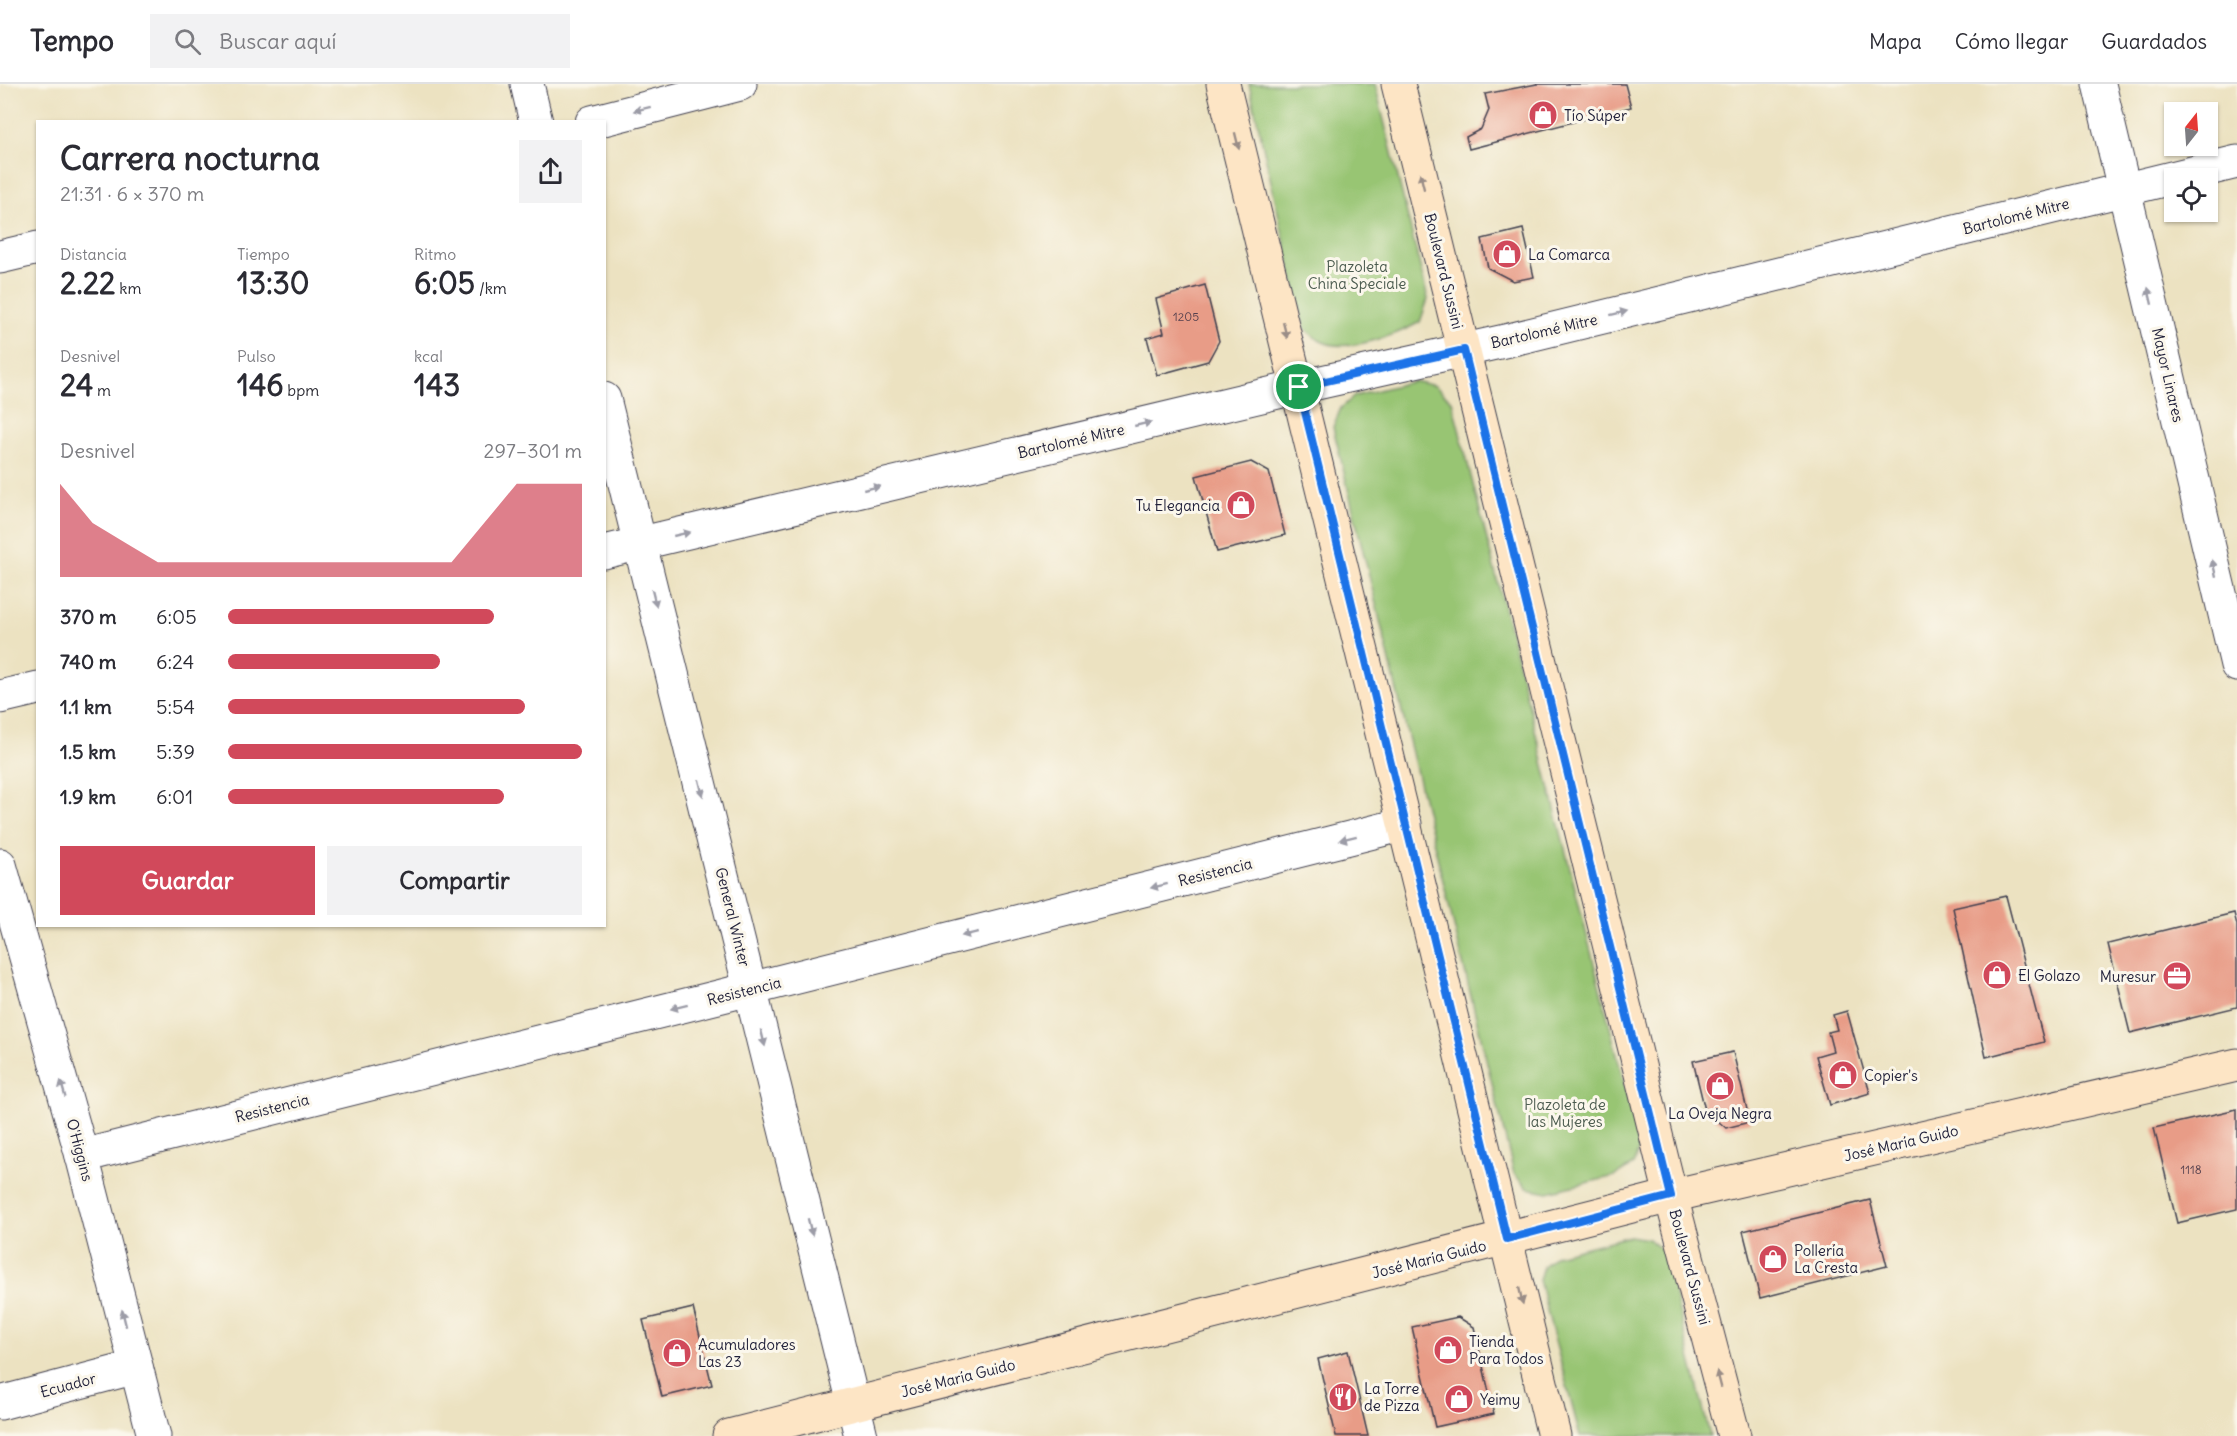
<!DOCTYPE html>
<html lang="es">
<meta charset="utf-8">
<style>
:root{--surface:#fff;--page:#f2f2f3;--text:#2b2b33;--muted:#7c7c81;--line:#e1e1e2;--accent:#d1495b}
body{margin:0;font-family:Delius,sans-serif;background:var(--page);color:var(--text);height:100vh;display:flex;flex-direction:column;font-size:22px;white-space:nowrap}
*{box-sizing:border-box;margin:0}
p{font-size:20px;color:var(--muted)}
.icon{flex:none;width:33px;height:33px;fill:none;stroke:currentColor;stroke-width:2;stroke-linecap:round;stroke-linejoin:round}
.map{position:relative;flex:1;overflow:hidden}
.details{position:absolute;left:36px;top:36px;width:570px;height:807px;display:flex;flex-direction:column;background:var(--surface);border-radius:0px;box-shadow:0 2px 4px #0004}
.details>*{flex:none}
.needle{width:39px;rotate:17deg}
.controls{position:absolute;left:2164px;top:18px;display:grid;gap:12px}
.controls a{display:grid;place-items:center;width:54px;height:54px;border-radius:0px;background:var(--surface);box-shadow:0 2px 4px #0004;font-size:30px}
.pin{position:absolute;display:grid;place-items:center;width:51px;height:51px;color:#fff;margin:-26px;border:3px solid #fff;border-radius:50%;box-shadow:0 2px 6px #0007}
.round{display:grid;place-items:center;flex:none;width:63px;height:63px;border-radius:0px;background:var(--page)}
.summary{display:flex;align-items:center;justify-content:space-between;height:102px;padding:0 24px}
h1{font-size:33px;font-weight:800;line-height:45px}
.stats{display:grid;grid-template-columns:repeat(3,1fr);gap:9px;height:102px;padding:6px 24px}
.stats div{display:grid;align-content:center}
.stats b{font-size:30px;font-weight:800}
.stats small{font-size:16px;font-weight:400}
.stats p{font-size:16px}
.chart{height:168px;padding:12px 24px}
.chart p{display:flex;justify-content:space-between}
.chart svg{width:100%;height:108px;margin-top:6px;fill:var(--accent);opacity:.7}
.button{display:flex;gap:12px;margin-top:auto;padding:12px 24px}
.button a{flex:1;height:69px;border-radius:0px;background:var(--accent);color:#fff;font-size:24px;font-weight:800;line-height:69px;text-align:center}
.button a+a{background:var(--page);color:var(--text)}
ul{padding:0 24px;list-style:none;font-size:20px}
li{display:grid;grid-template-columns:96px 72px 1fr;align-items:center;height:45px}
li i{height:15px;border-radius:8px;background:var(--accent)}
header{display:flex;align-items:center;gap:36px;box-sizing:border-box;height:84px;padding:0 30px;background:var(--surface);border-bottom:2px solid var(--line)}
header strong{font-size:28px}
nav{display:flex;gap:33px;margin-inline-start:auto;font-size:21px}
.search{width:420px;height:54px;background:var(--page);display:flex;align-items:center;gap:15px;box-sizing:border-box;padding:0 21px;border-radius:0px;color:var(--muted);font-size:22px}
.map>svg:first-child{display:block}
.green{fill:#98c573;stroke:#5d7457;stroke-width:1.5}
.building{fill:#e89c87}
.lines{fill:none;stroke-linecap:round;stroke-linejoin:round}
.street-casing{stroke:#403f4f;stroke-width:35}
.secondary-casing{stroke:#403f4f;stroke-width:35}
.street{stroke:#fff;stroke-width:33}
.secondary{stroke:#fde5c5;stroke-width:33}
.oneway{fill:#9c9ca7}
.oneway2{fill:#9a8d87}
.route-casing{stroke:#fff;stroke-width:12}
.route{stroke:#1a73e8;stroke-width:8}
.labels{text-anchor:middle;dominant-baseline:central;stroke-width:6;stroke-linejoin:round;paint-order:stroke}
.number-label{font-size:12px;fill:#54404e}
.poi-label{font-size:15px;fill:#22223b;stroke:#fbf7ec;text-anchor:start}
.street-label{font-size:15px;fill:#22223b;stroke:#fbf7ec}
.park-label{font-size:15px;fill:#4b5b4f;stroke:#fbf7ec}
</style>
<header>
<strong>Tempo</strong>
<div class="search"><svg class="icon" aria-label="search" viewBox="0 0 24 24"><circle cx="10" cy="10" r="6"/><path d="M15 15l6 6"/></svg>Buscar aquí</div>
<nav><a>Mapa</a><a>Cómo llegar</a><a>Guardados</a></nav>
</header>
<div class="map">
<svg width="2237" height="1352" viewBox="0 0 2237 1352">
<rect width="100%" height="100%" fill="#fbf7ec"/>
<filter id="ink" filterUnits="userSpaceOnUse"><feTurbulence type="fractalNoise" baseFrequency=".0167" numOctaves="2"/><feDisplacementMap in="SourceGraphic" scale="12" xChannelSelector="R" yChannelSelector="G"/><feConvolveMatrix kernelMatrix="1 2 1 2 8 2 1 2 1" color-interpolation-filters="sRGB"/></filter>
<filter id="wash" filterUnits="userSpaceOnUse"><feTurbulence type="fractalNoise" baseFrequency=".008" numOctaves="4" result="noise"/><feDisplacementMap in="SourceGraphic" scale="24" xChannelSelector="R" yChannelSelector="G"/><feGaussianBlur stdDeviation="1.35" result="paint"/><feColorMatrix in="noise" values="0 0 0 0 0 0 0 0 0 0 0 0 0 0 0 0 0 1.4 0 .05"/><feComposite in="paint" operator="in"/></filter>
<g filter="url(#wash)">
<rect width="100%" height="100%" fill="#ece2c1"/>
<g class="green">
<path d="M 1249,0 L 1375,0 L 1428,215 L 1420,238 C 1397,251 1344,271 1319,256 C 1314,253 1309,248 1304,244 Z"/>
<path d="M 1414,297 L 1435,302 L 1452,317 L 1640,1062 L 1633,1081 L 1615,1092 L 1548,1108 L 1527,1104 L 1514,1090 L 1333,343 L 1341,324 L 1355,312 Z"/>
<path d="M 1630,1152 L 1648,1155 L 1664,1167 L 1710,1352 L 1580,1352 L 1539,1196 L 1543,1182 L 1556,1171 Z"/>
</g>
<g id="blocks">
<g class="building">
<path d="M 1537,0 L 1625,0 L 1631,23 L 1469,65 L 1466,53 L 1481,45 L 1489,26 L 1485,10 Z"/>
<path d="M 1523,145 L 1534,193 L 1513,197 L 1488,184 L 1482,155 Z"/>
<path d="M 1205,201 L 1219,257 L 1208,277 L 1157,291 L 1147,254 L 1164,249 L 1156,215 Z"/>
<path d="M 1251,378 L 1269,388 L 1285,451 L 1217,468 L 1196,392 Z"/>
<path d="M 2006,812 L 2044,958 L 1986,973 L 1953,824 Z"/>
<path d="M 2234,829 L 2237,841 L 2237,923 L 2130,949 L 2108,860 Z"/>
<path d="M 1847,927 L 1870,1009 L 1830,1021 L 1816,972 L 1833,967 L 1828,948 L 1837,946 L 1833,931 Z"/>
<path d="M 1733,968 L 1750,1038 L 1726,1044 L 1705,1026 L 1693,977 Z"/>
<path d="M 2237,1025 L 2237,1125 L 2177,1139 L 2154,1044 Z"/>
<path d="M 1870,1116 L 1887,1182 L 1760,1214 L 1743,1147 Z"/>
<path d="M 693,1224 L 712,1301 L 662,1313 L 643,1236 Z"/>
<path d="M 1458,1233 L 1474,1243 L 1494,1330 L 1435,1343 L 1412,1243 Z"/>
<path d="M 1348,1267 L 1368,1352 L 1336,1352 L 1318,1275 Z"/>
</g>
</g>
</g>
<g filter="url(#ink)">
<use href="#blocks" fill-opacity="0" stroke="#403f4f" stroke-width="1.5"/>
<g class="lines">
<g class="street-casing">
<g id="street">
<path d="M 527,0 L 536,38"/>
<path d="M 2099,0 L 2237,581"/>
<path d="M 592,38 L 740,0"/>
<path d="M 0,173 L 38,164"/>
<path d="M 604,315 L 861,1352"/>
<path d="M 604,468 L 1299,303 L 1509,256 L 2237,78"/>
<path d="M 0,613 L 38,604"/>
<path d="M 0,781 L 82,1072 L 154,1352"/>
<path d="M 82,1072 L 750,905 L 1405,740"/>
<path d="M 0,1319 L 136,1283"/>
</g>
</g>
<g class="secondary-casing">
<g id="secondary">
<path d="M 1223,0 L 1554,1352"/>
<path d="M 1398,0 L 1671,1112 L 1734,1352"/>
<path d="M 729,1352 L 1671,1112 L 2237,981"/>
</g>
</g>
<use href="#street" class="street"/>
<use href="#secondary" class="secondary"/>
</g>
<defs><path id="oneway-solid" d="M-6-.8H1V-3.2L6.5 0L1 3.2V.8H-6Z" transform="scale(1.5)"/></defs>
<g class="oneway">
<use href="#oneway-solid" transform="translate(642 25) rotate(166)"/>
<use href="#oneway-solid" transform="translate(2150 212) rotate(-103)"/>
<use href="#oneway-solid" transform="translate(1619 229) rotate(-14)"/>
<use href="#oneway-solid" transform="translate(1143 340) rotate(-13)"/>
<use href="#oneway-solid" transform="translate(872 404) rotate(-13)"/>
<use href="#oneway-solid" transform="translate(682 450) rotate(-13)"/>
<use href="#oneway-solid" transform="translate(2214 484) rotate(-103)"/>
<use href="#oneway-solid" transform="translate(654 514) rotate(76)"/>
<use href="#oneway-solid" transform="translate(701 704) rotate(76)"/>
<use href="#oneway-solid" transform="translate(1348 754) rotate(166)"/>
<use href="#oneway-solid" transform="translate(1159 802) rotate(166)"/>
<use href="#oneway-solid" transform="translate(970 850) rotate(166)"/>
<use href="#oneway-solid" transform="translate(679 923) rotate(166)"/>
<use href="#oneway-solid" transform="translate(763 954) rotate(76)"/>
<use href="#oneway-solid" transform="translate(63 1005) rotate(-106)"/>
<use href="#oneway-solid" transform="translate(810 1143) rotate(76)"/>
<use href="#oneway-solid" transform="translate(124 1234) rotate(-104)"/>
</g>
<g class="oneway2">
<use href="#oneway-solid" transform="translate(1237 57) rotate(76)"/>
<use href="#oneway-solid" transform="translate(1422 97) rotate(-104)"/>
<use href="#oneway-solid" transform="translate(1285 246) rotate(76)"/>
<use href="#oneway-solid" transform="translate(1521 1212) rotate(77)"/>
<use href="#oneway-solid" transform="translate(1719 1295) rotate(-105)"/>
</g>
</g>
<g class="lines" filter="url(#ink)">
<g class="route-casing">
<path id="route" d="M 1464,266 L 1671,1112 L 1507,1155 L 1299,303 Z"/>
</g>
<use href="#route" class="route"/>
</g>
<defs>
<g id="shop-disc" transform="scale(1.5)"><circle r="9.5" fill="#d1495b" stroke="#fbf7ec"/><path d="M-5-2.5h2.3a2.7 3.5 0 0 1 5.4 0H5L5.5 6h-11ZM-1.5-2.5h3a1.5 2.3 0 0 0-3 0Z" fill="#fff"/></g>
<g id="office-disc" transform="scale(1.5)"><circle r="9.5" fill="#d1495b" stroke="#fbf7ec"/><path d="M-6-3h4V-5.5h4V-3h4V5H-6ZM-1-4.5V-3h2v-1.5ZM-6 0V1H6V0Z" fill="#fff"/></g>
<g id="restaurant-disc" transform="scale(1.5)"><circle r="9.5" fill="#d1495b" stroke="#fbf7ec"/><path d="M-5-6h1v4h1v-4h1v4h1v-4h1v5L-1.5 .5V6h-2V.5L-5-1ZM5-6V6H3V1.5H1.5Q1.5-4 5-6Z" fill="#fff"/></g>
</defs>
<g fill-rule="evenodd">
<use href="#shop-disc" x="1543" y="31"/>
<use href="#shop-disc" x="1507" y="170"/>
<use href="#shop-disc" x="1241" y="421"/>
<use href="#shop-disc" x="1997" y="891"/>
<use href="#office-disc" x="2177" y="892"/>
<use href="#shop-disc" x="1843" y="991"/>
<use href="#shop-disc" x="1720" y="1002"/>
<use href="#shop-disc" x="1773" y="1175"/>
<use href="#shop-disc" x="1448" y="1266"/>
<use href="#shop-disc" x="677" y="1269"/>
<use href="#restaurant-disc" x="1343" y="1313"/>
<use href="#shop-disc" x="1459" y="1315"/>
</g>
<g class="labels">
<g class="number-label">
<text x="1186" y="232">1205</text>
<text x="2191" y="1085">1118</text>
</g>
<g class="poi-label">
<text x="1564" y="31">Tío Súper</text>
<text x="1528" y="170">La Comarca</text>
<text x="1220" y="421" text-anchor="end">Tu Elegancia</text>
<text x="2018" y="891">El Golazo</text>
<text x="2156" y="892" text-anchor="end">Muresur</text>
<text x="1864" y="991">Copier's</text>
<text x="1720" y="1029" text-anchor="middle">La Oveja Negra</text>
<text x="1794" y="1166">Pollería<tspan x="1794" dy="17">La Cresta</tspan></text>
<text x="1469" y="1257">Tienda<tspan x="1469" dy="17">Para Todos</tspan></text>
<text x="698" y="1260">Acumuladores<tspan x="698" dy="17">Las 23</tspan></text>
<text x="1364" y="1304">La Torre<tspan x="1364" dy="17">de Pizza</tspan></text>
<text x="1480" y="1315">Yeimy</text>
</g>
<g class="street-label">
<text transform="translate(2016 132) rotate(-14)">Bartolomé Mitre</text>
<text transform="translate(1444 187) rotate(76)">Boulevard Sussini</text>
<text transform="translate(1544 247) rotate(-13)">Bartolomé Mitre</text>
<text transform="translate(2168 291) rotate(77)">Mayor Linares</text>
<text transform="translate(1071 357) rotate(-13)">Bartolomé Mitre</text>
<text transform="translate(1215 788) rotate(-14)">Resistencia</text>
<text transform="translate(733 833) rotate(76)">General Winter</text>
<text transform="translate(744 907) rotate(-14)">Resistencia</text>
<text transform="translate(272 1024) rotate(-14)">Resistencia</text>
<text transform="translate(1901 1059) rotate(-13)">José María Guido</text>
<text transform="translate(80 1066) rotate(75)">O'Higgins</text>
<text transform="translate(1429 1175) rotate(-14)">José María Guido</text>
<text transform="translate(1690 1183) rotate(75)">Boulevard Sussini</text>
<text transform="translate(958 1294) rotate(-14)">José María Guido</text>
<text transform="translate(68 1301) rotate(-15)">Ecuador</text>
</g>
<g class="park-label">
<text x="1357" y="182">Plazoleta<tspan x="1357" dy="17">China Speciale</tspan></text>
<text x="1565" y="1020">Plazoleta de<tspan x="1565" dy="17">las Mujeres</tspan></text>
</g>
</g>
</svg>
<div class="controls">
<a><svg class="needle" viewBox="-14 -14 28 28"><path d="M0-13l5 13h-10z" fill="#e53935"/><path d="M0 13l5-13h-10z" fill="#7c7c81"/></svg></a>
<a><svg class="icon" aria-label="locate" viewBox="0 0 24 24"><circle cx="12" cy="12" r="6"/><path d="M12 2v4M12 18v4M2 12h4M18 12h4"/></svg></a>
</div>
<div class="pin" style="left:1299px;top:303px;background:#1e9e55"><svg class="icon" aria-label="arrive" viewBox="0 0 24 24"><path d="M6 21V4h12l-3 4 3 4H6"/></svg></div>
<section class="details">
<div class="summary"><div><h1>Carrera nocturna</h1><p>21:31 · 6 × 370 m</p></div><a class="round"><svg class="icon" aria-label="share" viewBox="0 0 24 24"><path d="M12 15V3M7 8l5-5 5 5M5 13v7h14v-7"/></svg></a></div>
<div class="stats">
<div><p>Distancia</p><b>2.22<small> km</small></b></div>
<div><p>Tiempo</p><b>13:30</b></div>
<div><p>Ritmo</p><b>6:05<small> /km</small></b></div>
</div>
<div class="stats">
<div><p>Desnivel</p><b>24<small> m</small></b></div>
<div><p>Pulso</p><b>146<small> bpm</small></b></div>
<div><p>kcal</p><b>143</b></div>
</div>
<div class="chart"><p><span>Desnivel</span>297–301 m</p>
<svg viewBox="0 0 160 44" preserveAspectRatio="none"><path d="M0 44V6L10 22L20 30L30 38L40 38L50 38L60 38L70 38L80 38L90 38L100 38L110 38L120 38L130 22L140 6L150 6L160 6V44z"/></svg>
</div>
<ul>
<li><b>370 m</b>6:05<i style="width:75%"></i></li>
<li><b>740 m</b>6:24<i style="width:60%"></i></li>
<li><b>1.1 km</b>5:54<i style="width:84%"></i></li>
<li><b>1.5 km</b>5:39<i style="width:100%"></i></li>
<li><b>1.9 km</b>6:01<i style="width:78%"></i></li>
</ul>
<div class="button"><a>Guardar</a><a>Compartir</a></div>
</section>
</div>
